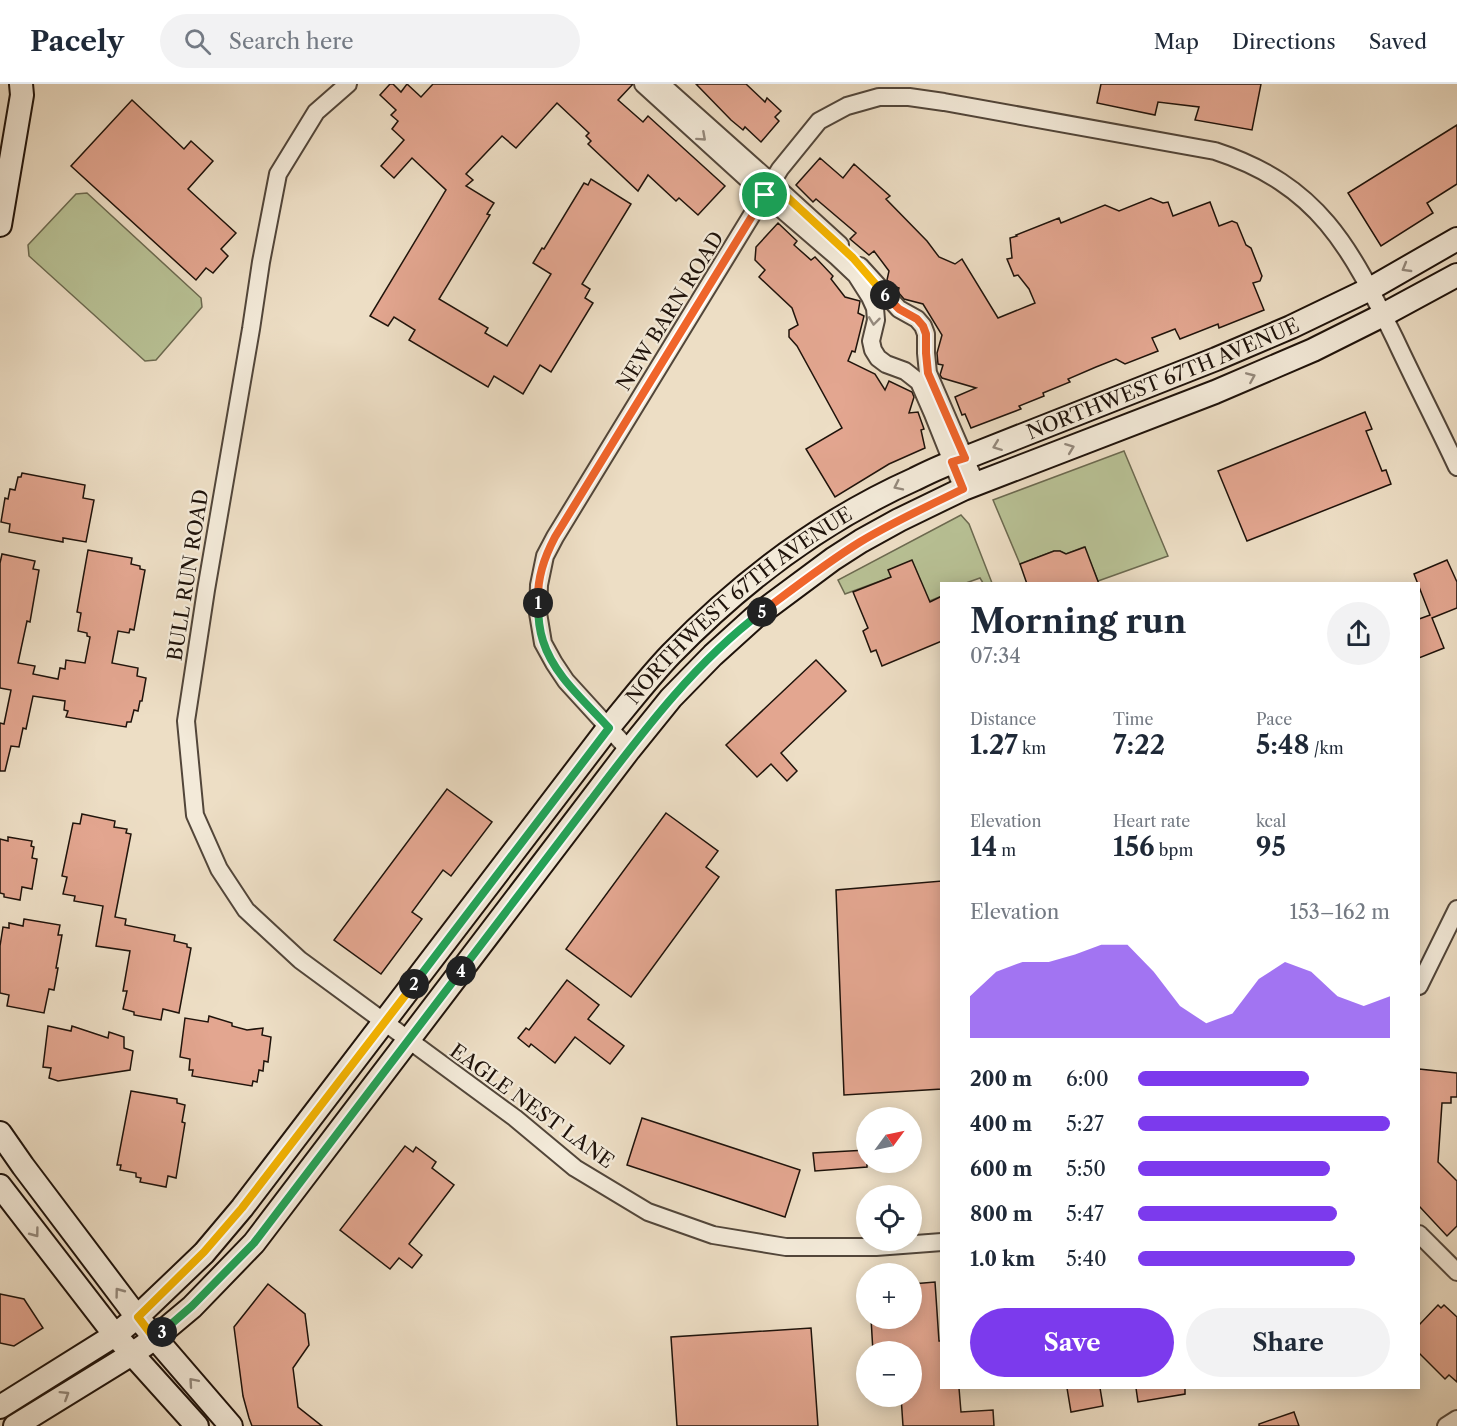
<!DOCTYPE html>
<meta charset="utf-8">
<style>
:root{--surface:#fff;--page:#f2f2f3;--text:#1f2937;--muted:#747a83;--line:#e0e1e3;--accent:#7c3aed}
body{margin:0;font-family:"Libre Caslon Text",serif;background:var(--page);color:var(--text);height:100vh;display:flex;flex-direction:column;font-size:22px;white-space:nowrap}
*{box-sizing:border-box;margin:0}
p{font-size:20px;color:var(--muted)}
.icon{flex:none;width:33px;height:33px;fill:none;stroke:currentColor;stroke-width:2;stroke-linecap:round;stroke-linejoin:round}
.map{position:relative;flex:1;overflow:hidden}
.details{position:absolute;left:940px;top:498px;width:480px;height:807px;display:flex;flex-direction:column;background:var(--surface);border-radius:0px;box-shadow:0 3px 15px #0003}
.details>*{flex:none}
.needle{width:39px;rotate:57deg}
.tools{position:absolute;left:856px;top:1023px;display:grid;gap:12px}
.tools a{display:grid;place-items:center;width:66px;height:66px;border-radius:50%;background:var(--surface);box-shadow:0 3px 15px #0003;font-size:30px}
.pin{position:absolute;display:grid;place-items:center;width:51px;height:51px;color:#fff;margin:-26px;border:3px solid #fff;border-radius:50%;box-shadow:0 2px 6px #0007}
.km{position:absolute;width:30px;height:30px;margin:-15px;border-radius:50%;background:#222;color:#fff;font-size:16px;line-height:30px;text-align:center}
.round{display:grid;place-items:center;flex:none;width:63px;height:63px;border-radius:32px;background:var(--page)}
.overview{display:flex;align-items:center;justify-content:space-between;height:102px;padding:0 30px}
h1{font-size:33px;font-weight:800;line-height:45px}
.stats{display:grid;grid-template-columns:repeat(3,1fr);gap:9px;height:102px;padding:6px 30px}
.stats div{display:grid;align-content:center}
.stats b{font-size:26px;font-weight:800}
.stats small{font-size:16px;font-weight:400}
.stats p{font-size:16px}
.chart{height:168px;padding:12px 30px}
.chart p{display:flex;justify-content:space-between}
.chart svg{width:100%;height:108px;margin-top:6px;fill:var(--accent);opacity:.7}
.action{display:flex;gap:12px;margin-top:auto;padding:12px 30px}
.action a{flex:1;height:69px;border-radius:36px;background:var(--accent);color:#fff;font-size:24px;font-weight:800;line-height:69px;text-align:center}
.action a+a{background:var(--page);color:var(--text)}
ul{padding:0 30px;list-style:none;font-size:20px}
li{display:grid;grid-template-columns:96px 72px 1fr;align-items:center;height:45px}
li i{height:15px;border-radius:8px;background:var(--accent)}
header{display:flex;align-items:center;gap:36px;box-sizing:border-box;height:84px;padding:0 30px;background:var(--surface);border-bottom:2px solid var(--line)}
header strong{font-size:28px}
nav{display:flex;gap:33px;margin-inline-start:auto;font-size:21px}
.search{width:420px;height:54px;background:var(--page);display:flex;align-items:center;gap:15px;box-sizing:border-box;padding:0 21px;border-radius:33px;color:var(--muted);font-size:22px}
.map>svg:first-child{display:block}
.green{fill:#b8c195;stroke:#6c6a50;stroke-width:1.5}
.building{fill:#e3a690;stroke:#1f130b;stroke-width:1.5}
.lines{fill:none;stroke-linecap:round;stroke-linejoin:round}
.minor-casing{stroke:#52463a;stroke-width:20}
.secondary-casing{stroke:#1f130b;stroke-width:26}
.minor{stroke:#f3ead9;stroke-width:16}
.secondary{stroke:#f3ead9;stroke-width:22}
.oneway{stroke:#94897c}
.split-1-casing{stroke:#fff;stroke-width:12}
.split-2-casing{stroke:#fff;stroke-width:12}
.split-3-casing{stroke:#fff;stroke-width:12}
.split-4-casing{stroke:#fff;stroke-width:12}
.split-5-casing{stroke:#fff;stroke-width:12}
.split-6-casing{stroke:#fff;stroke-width:12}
.split-7-casing{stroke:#fff;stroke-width:12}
.split-1{stroke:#f0652b;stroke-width:8}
.split-2{stroke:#22a559;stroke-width:8}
.split-3{stroke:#f5b400;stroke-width:8}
.split-4{stroke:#22a559;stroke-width:8}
.split-5{stroke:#22a559;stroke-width:8}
.split-6{stroke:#f0652b;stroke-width:8}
.split-7{stroke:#f5b400;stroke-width:8}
.labels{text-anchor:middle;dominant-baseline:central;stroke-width:4.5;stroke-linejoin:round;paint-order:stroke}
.street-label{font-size:20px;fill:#1f130b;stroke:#f3ead9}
</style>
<header>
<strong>Pacely</strong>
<div class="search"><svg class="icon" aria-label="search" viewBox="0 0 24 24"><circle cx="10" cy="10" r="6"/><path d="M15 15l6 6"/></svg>Search here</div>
<nav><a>Map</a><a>Directions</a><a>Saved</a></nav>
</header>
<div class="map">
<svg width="1457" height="1342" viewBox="0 0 1457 1342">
<rect width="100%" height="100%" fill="#eddec5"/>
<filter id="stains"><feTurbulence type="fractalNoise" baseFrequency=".00333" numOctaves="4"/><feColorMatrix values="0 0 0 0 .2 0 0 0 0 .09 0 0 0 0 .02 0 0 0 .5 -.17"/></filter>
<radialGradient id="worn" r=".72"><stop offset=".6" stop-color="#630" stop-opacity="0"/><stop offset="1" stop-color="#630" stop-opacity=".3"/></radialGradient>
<g class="green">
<path d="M 87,109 L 201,214 L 202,223 L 156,276 L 145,277 L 29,172 L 28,161 L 76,110 Z"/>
<path d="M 1124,367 L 1168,472 L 1098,497 L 1084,463 L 1066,470 L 1060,467 L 1054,467 L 1020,480 L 993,416 Z"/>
<path d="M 961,431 L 969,440 L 992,499 L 983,499 L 980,494 L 966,499 L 942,500 L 942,512 L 927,518 L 891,493 L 845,510 L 838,496 Z"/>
</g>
<g class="building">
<path d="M 390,0 L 393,0 L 401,8 L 407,0 L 421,13 L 433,0 L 633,0 L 618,16 L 643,38 L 648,32 L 725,102 L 698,131 L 679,114 L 676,117 L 648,91 L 638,107 L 588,60 L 591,57 L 586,52 L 589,49 L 557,19 L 516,64 L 502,52 L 466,90 L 473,96 L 466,102 L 494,119 L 487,130 L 490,131 L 439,215 L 488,244 L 485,249 L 507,262 L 551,190 L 533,179 L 542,164 L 544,165 L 584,99 L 588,101 L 591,95 L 631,120 L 582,200 L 590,205 L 585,214 L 593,219 L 551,288 L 540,281 L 523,310 L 494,292 L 488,303 L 409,256 L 415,246 L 394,233 L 388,242 L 370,232 L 446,106 L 412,74 L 394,94 L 381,82 L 404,56 L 392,45 L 398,37 L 391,31 L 396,26 L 380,11 Z"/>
<path d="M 696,0 L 746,0 L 765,18 L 767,14 L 781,27 L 775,33 L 779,37 L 761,58 L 745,43 L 743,46 L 731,36 Z"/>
<path d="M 1101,0 L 1261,0 L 1252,46 L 1195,36 L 1199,23 L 1158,18 L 1155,31 L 1097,19 Z"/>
<path d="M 132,16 L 184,65 L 191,57 L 213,77 L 188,105 L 236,149 L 221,165 L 228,172 L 213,189 L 206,184 L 196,196 L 71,82 Z"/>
<path d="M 1457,41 L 1457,100 L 1427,119 L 1433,129 L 1381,162 L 1348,109 Z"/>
<path d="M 820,74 L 843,94 L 854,80 L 890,112 L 886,115 L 927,157 L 939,173 L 955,180 L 962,175 L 998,234 L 1035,219 L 1029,205 L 1018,191 L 1014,192 L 1007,175 L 1012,174 L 1010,154 L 1017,152 L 1016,151 L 1059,134 L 1061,139 L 1105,121 L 1119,127 L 1151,114 L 1163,119 L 1168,118 L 1173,132 L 1210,118 L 1219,142 L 1232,137 L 1237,139 L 1246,161 L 1251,164 L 1262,192 L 1260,197 L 1253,199 L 1264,226 L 1219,244 L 1218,240 L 1180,255 L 1175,245 L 1152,254 L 1158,267 L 1125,280 L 1116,275 L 1096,283 L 1068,295 L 1070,298 L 1043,309 L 1044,312 L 1019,322 L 1021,325 L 971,344 L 965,330 L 962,331 L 955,313 L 976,304 L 942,294 L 940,291 L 943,281 L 938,280 L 937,269 L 942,251 L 923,220 L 904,215 L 898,208 L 899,204 L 893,202 L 887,196 L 889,187 L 874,167 L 869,171 L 850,155 L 856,149 L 816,115 L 813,118 L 796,101 Z"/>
<path d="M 778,139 L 797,157 L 794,161 L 811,176 L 815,173 L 833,192 L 831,195 L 845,213 L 860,217 L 858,229 L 864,232 L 855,268 L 852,267 L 848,277 L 875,290 L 885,306 L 889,297 L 912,308 L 914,313 L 909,329 L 918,328 L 924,345 L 921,346 L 925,364 L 889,380 L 835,413 L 806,365 L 842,344 L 797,262 L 789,253 L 789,246 L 798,241 L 792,224 L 759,193 L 765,186 L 755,176 L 756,163 Z"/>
<path d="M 1365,328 L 1372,345 L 1366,347 L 1382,387 L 1386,386 L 1391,400 L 1247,457 L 1218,387 Z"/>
<path d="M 22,389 L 85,401 L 83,414 L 94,416 L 86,458 L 63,454 L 63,458 L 9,448 L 10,440 L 1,438 L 5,414 L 8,415 L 10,405 L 15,406 L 18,393 L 21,393 Z"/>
<path d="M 1085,463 L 1099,500 L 1027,500 L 1020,480 L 1054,467 L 1060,467 L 1066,470 Z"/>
<path d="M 88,466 L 132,474 L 131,480 L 140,482 L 140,485 L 145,486 L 134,546 L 130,545 L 129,549 L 118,547 L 112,579 L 138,584 L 137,592 L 146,594 L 142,617 L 140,617 L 138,627 L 134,626 L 131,638 L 127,638 L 126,643 L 66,633 L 68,627 L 64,626 L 65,617 L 33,612 L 26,645 L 23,644 L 19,663 L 11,662 L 5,687 L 0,687 L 0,639 L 4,640 L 11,606 L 0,604 L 0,479 L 2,470 L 35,477 L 33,485 L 39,486 L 30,538 L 27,537 L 18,579 L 35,582 L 33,590 L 58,595 L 60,584 L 65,585 L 66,576 L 85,579 L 90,553 L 87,552 L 87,549 L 78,547 L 81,529 L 77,528 Z"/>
<path d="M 912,476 L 930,518 L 942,512 L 942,557 L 882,582 L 876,566 L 871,568 L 863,547 L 868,544 L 853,508 L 891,493 L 888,486 Z"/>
<path d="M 1447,476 L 1457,498 L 1457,524 L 1432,534 L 1444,564 L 1419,574 L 1419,535 L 1430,531 L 1414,490 Z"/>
<path d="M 816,576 L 846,607 L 781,669 L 797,687 L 787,697 L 771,680 L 757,693 L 726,661 Z"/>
<path d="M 447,705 L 492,738 L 451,792 L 443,786 L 412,828 L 422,835 L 381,890 L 334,856 Z"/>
<path d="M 666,729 L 718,767 L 706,783 L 719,793 L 631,913 L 566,865 Z"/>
<path d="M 82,730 L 115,737 L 114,743 L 127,745 L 126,749 L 131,750 L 115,833 L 126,835 L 125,841 L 175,851 L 174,857 L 187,860 L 187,863 L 191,864 L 179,929 L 163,925 L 161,936 L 134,931 L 134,928 L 123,925 L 127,907 L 123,907 L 130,867 L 96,862 L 103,822 L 74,817 L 75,812 L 63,810 L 67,793 L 62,792 L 73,739 L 80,740 Z"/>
<path d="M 8,753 L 32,757 L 31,762 L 34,763 L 32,774 L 37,775 L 32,805 L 22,803 L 20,816 L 4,813 L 4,810 L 0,809 L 0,755 L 8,757 Z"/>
<path d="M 942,797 L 942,1005 L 844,1011 L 836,806 Z"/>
<path d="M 24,835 L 60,841 L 58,851 L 62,851 L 56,884 L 58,884 L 54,906 L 49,905 L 44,929 L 7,922 L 9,911 L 0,909 L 0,862 L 3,843 L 9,844 L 9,839 L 23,842 Z"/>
<path d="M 567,896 L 599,921 L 588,935 L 624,962 L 610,980 L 575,953 L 555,979 L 531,960 L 529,963 L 518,954 L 526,944 L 529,946 Z"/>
<path d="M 209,932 L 232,939 L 232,942 L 247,946 L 263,944 L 262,951 L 271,953 L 268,978 L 264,977 L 263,987 L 259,986 L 257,998 L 253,997 L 252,1002 L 192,992 L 193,986 L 189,986 L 190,975 L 180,973 L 185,934 L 208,938 Z"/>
<path d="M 48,942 L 71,947 L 72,942 L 108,954 L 109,948 L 124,953 L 124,964 L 133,967 L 130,986 L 58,997 L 49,994 L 51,984 L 43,983 Z"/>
<path d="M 1419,985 L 1457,989 L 1457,1013 L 1451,1013 L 1451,1019 L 1442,1019 L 1438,1078 L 1457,1097 L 1457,1142 L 1447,1152 L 1419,1122 Z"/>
<path d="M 131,1007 L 177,1015 L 177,1019 L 185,1021 L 182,1038 L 185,1039 L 176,1094 L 168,1092 L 166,1103 L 140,1098 L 141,1094 L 136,1093 L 136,1089 L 120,1086 L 121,1081 L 117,1081 Z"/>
<path d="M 642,1034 L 800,1086 L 785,1133 L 627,1081 Z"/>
<path d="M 405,1062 L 413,1068 L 416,1063 L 436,1078 L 432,1084 L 454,1101 L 409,1160 L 422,1171 L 412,1184 L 399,1174 L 390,1185 L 340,1146 Z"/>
<path d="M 867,1066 L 867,1083 L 815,1087 L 813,1069 Z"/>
<path d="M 935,1198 L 939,1257 L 942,1257 L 942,1304 L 959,1304 L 961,1328 L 993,1326 L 994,1342 L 903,1342 L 901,1312 L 912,1312 L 912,1268 L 873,1268 L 871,1234 L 912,1234 L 912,1200 Z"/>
<path d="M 268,1200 L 305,1230 L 309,1261 L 293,1284 L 298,1323 L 322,1342 L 252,1342 L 249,1334 L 243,1312 L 234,1243 Z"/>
<path d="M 0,1210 L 24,1215 L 43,1244 L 14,1262 L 0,1259 Z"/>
<path d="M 1438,1221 L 1441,1224 L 1444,1221 L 1457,1233 L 1457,1298 L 1449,1291 L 1445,1295 L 1419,1269 L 1419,1241 Z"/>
<path d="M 811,1244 L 818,1342 L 677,1342 L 671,1253 Z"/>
<path d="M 1067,1304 L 1100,1304 L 1103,1322 L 1071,1328 Z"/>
<path d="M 1136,1304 L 1185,1304 L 1185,1310 L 1138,1318 Z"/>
<path d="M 1294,1328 L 1299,1342 L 1259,1342 L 1259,1340 Z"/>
</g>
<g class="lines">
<g class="minor-casing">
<g id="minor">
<path d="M 348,0 L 316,28 L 278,90 L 261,178 L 251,245 L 206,506 L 186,637 L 195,731 L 219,785 L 246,826 L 300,876 L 515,1034 L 575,1084 L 648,1128 L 713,1151 L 786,1163 L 876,1163 L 942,1158"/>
<path d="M 643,0 L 765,111 L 837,173 L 856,191 L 870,213 L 875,224 L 876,236 L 871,257 L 873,266 L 878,274 L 886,280 L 905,287 L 919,298 L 933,330 L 963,405"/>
<path d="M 661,0 L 772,99 L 840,161"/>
<path d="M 860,182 L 899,225 L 917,235 L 923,242 L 926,250 L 926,269 L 928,289 L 976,400"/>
<path d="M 629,666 L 566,597 L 554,579 L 543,559 L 538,529 L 539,501 L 545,472 L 555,453 L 780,85 L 819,37 L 847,22 L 879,13 L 909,13 L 944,18 L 1215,67 C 1319,101 1350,163 1395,255 C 1415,298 1437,340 1457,383"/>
<path d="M 1419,902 L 1457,825"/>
<path d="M 1419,1150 L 1457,1188"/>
<path d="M 1446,1342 L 1457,1335"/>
</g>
</g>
<g class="secondary-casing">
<g id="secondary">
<path d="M 0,141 L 22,11 L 21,0"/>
<path d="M 0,1049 L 23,1082 L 137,1233 L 231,1342"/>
<path d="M 0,1102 L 115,1251 L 197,1342"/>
<path id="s1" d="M 0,1323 L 115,1251 L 137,1233 L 204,1169 L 242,1124 L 609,643 C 629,619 649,593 671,570 C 740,499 823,436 915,395 C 931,387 948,379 965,374 L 1216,275 L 1291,243 L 1370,205 L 1457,155"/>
<path d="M 15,1342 L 132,1270 L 155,1254 L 192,1223 L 254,1159 L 629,666 L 671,614 L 713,571 L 755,533 L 833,475 L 861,457 L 899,436 L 963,405 L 1215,308 L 1313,266 L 1383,231 L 1457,191"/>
</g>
</g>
<use href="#minor" class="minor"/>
<use href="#secondary" class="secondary"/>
</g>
<defs><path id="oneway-chevron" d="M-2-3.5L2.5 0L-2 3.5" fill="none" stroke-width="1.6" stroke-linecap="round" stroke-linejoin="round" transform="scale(1.5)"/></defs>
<g class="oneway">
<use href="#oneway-chevron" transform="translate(702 53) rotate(42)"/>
<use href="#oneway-chevron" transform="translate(1406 184) rotate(150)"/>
<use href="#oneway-chevron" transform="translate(874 237) rotate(97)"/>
<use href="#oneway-chevron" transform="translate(1251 293) rotate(-23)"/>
<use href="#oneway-chevron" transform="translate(997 362) rotate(159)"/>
<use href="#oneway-chevron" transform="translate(1070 364) rotate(-21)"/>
<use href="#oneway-chevron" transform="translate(898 402) rotate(154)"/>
<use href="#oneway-chevron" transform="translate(35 1149) rotate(53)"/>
<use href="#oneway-chevron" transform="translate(119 1208) rotate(-127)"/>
<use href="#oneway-chevron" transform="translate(193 1298) rotate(-131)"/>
<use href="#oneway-chevron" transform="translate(65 1311) rotate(-32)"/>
</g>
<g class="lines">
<g class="split-1-casing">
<path id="split-1" d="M 538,519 C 537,494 544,474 555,453 L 765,111"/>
</g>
<g class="split-2-casing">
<path id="split-2" d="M 414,900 L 609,644 C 585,617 554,592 543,557 C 539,545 538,531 538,519"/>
</g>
<g class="split-3-casing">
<path id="split-3" d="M 162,1248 L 154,1254 L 138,1233 L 204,1168 L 242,1124 L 414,900"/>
</g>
<g class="split-4-casing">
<path id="split-4" d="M 162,1248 L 192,1222 L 254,1159 L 461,887"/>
</g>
<g class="split-5-casing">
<path id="split-5" d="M 461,887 C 504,830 547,773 591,716 C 642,649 694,579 762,528"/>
</g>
<g class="split-6-casing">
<path id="split-6" d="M 762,528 C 794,504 826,479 860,458 C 893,438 928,422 963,405 L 952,378 L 965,374 L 928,289 L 926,269 L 926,250 L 923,242 L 917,235 L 899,225 L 885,211"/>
</g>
<g class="split-7-casing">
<path id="split-7" d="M 765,111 L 772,99 L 853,174 L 885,211"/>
</g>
<use href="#split-1" class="split-1"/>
<use href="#split-2" class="split-2"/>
<use href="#split-3" class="split-3"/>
<use href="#split-4" class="split-4"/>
<use href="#split-5" class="split-5"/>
<use href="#split-6" class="split-6"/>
<use href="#split-7" class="split-7"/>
</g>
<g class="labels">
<g class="street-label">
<text transform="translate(670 227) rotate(-58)">NEW BARN ROAD</text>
<text stroke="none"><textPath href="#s1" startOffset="1586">NORTHWEST 67TH AVENUE</textPath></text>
<text transform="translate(188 491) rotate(-81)">BULL RUN ROAD</text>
<text stroke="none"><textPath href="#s1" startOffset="1100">NORTHWEST 67TH AVENUE</textPath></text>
<text transform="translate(532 1022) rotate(36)">EAGLE NEST LANE</text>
</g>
</g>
<rect width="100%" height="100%" filter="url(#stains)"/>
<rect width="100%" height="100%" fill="url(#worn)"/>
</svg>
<div class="tools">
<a><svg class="needle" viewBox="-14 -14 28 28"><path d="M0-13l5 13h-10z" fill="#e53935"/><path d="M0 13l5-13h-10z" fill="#747a83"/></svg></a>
<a><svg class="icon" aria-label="locate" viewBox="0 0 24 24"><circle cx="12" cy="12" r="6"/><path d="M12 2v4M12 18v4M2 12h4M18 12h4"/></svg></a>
<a>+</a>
<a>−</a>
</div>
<div class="pin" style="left:765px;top:111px;background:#1e9e55"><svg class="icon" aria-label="arrive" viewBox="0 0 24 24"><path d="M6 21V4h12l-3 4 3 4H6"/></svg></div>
<b class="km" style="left:538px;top:519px">1</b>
<b class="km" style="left:414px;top:900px">2</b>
<b class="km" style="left:162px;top:1248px">3</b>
<b class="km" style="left:461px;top:887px">4</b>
<b class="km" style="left:762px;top:528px">5</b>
<b class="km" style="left:885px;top:211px">6</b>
<section class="details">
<div class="overview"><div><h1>Morning run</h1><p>07:34</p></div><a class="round"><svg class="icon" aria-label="share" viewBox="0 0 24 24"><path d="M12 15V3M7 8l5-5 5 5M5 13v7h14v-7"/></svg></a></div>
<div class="stats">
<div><p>Distance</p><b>1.27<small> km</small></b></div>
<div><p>Time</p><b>7:22</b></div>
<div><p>Pace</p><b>5:48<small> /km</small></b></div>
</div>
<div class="stats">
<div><p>Elevation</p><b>14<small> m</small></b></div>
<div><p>Heart rate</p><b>156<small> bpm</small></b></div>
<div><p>kcal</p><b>95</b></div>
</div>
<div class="chart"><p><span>Elevation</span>153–162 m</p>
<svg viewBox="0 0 160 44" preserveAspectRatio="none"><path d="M0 44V27L10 17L20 13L30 13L40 10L50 6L60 6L70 17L80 31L90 38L100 34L110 20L120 13L130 17L140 27L150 31L160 27V44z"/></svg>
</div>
<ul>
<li><b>200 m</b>6:00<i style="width:68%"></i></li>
<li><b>400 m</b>5:27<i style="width:100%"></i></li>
<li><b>600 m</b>5:50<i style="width:76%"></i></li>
<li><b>800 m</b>5:47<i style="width:79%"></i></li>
<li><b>1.0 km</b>5:40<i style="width:86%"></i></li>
</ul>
<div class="action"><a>Save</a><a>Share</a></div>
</section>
</div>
